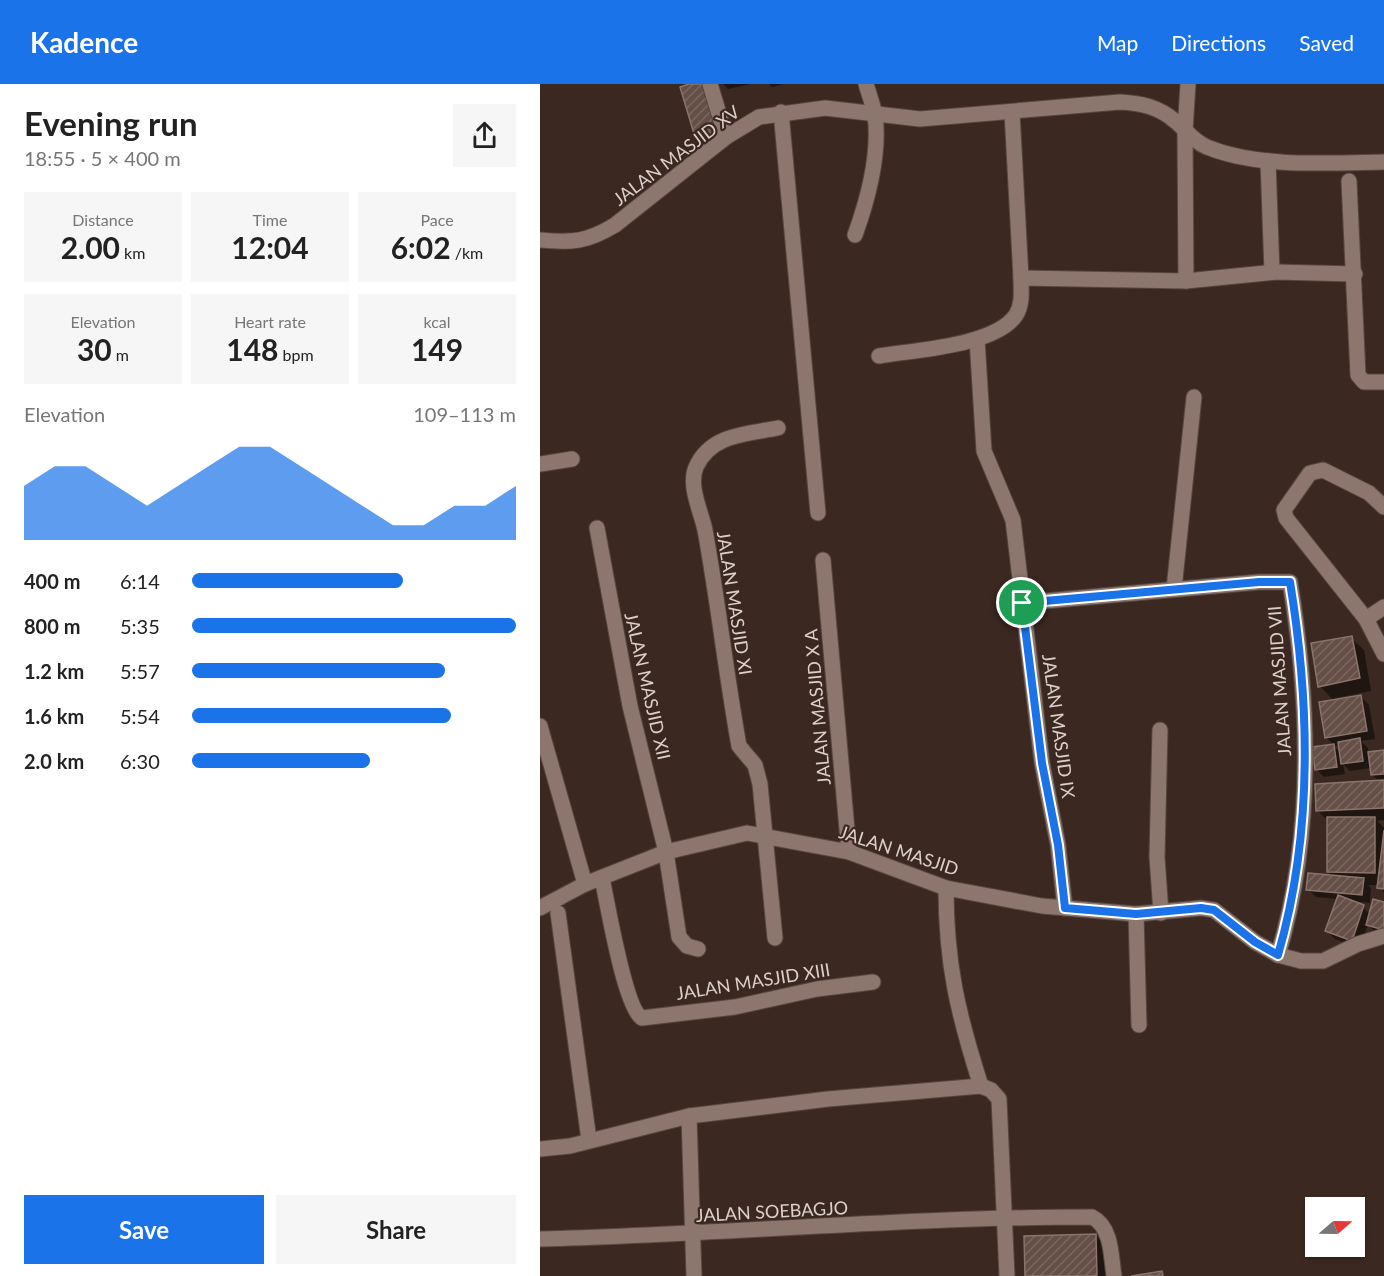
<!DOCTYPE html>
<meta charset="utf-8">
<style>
:root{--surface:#fff;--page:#f6f6f6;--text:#222;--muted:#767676;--accent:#1a73e8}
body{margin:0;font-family:Lato,sans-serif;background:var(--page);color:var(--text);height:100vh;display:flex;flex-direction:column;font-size:22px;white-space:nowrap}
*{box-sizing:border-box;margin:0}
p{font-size:20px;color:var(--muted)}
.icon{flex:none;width:33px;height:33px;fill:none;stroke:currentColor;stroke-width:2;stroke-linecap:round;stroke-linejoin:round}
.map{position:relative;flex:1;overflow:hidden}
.side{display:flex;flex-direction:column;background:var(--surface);width:540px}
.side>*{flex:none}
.needle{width:39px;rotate:70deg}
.fabs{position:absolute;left:765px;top:1113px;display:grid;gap:12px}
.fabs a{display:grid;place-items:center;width:60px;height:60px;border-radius:0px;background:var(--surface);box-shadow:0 2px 4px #0004;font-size:30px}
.pin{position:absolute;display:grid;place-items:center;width:51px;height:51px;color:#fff;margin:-26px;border:3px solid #fff;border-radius:50%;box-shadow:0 2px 6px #0007}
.round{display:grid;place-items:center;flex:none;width:63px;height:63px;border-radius:0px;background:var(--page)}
.headline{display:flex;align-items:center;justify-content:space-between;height:102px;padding:0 24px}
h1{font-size:33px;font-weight:700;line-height:45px}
.metrics{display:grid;grid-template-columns:repeat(3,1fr);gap:9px;height:102px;padding:6px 24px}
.metrics div{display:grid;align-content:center;border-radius:0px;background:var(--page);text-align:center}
.metrics b{font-size:30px;font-weight:700}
.metrics small{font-size:16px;font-weight:400}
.metrics p{font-size:16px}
.chart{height:168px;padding:12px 24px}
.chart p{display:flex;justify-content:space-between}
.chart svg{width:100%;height:108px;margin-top:6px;fill:var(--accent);opacity:.7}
.action{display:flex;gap:12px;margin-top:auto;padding:12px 24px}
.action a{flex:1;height:69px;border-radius:0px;background:var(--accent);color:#fff;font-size:24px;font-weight:700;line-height:69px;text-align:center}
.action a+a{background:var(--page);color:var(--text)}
ul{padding:0 24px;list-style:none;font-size:20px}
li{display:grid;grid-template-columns:96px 72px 1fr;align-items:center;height:45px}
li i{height:15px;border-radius:8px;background:var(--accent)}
header{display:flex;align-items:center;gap:36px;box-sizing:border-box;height:84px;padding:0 30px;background:var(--accent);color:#fff}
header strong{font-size:28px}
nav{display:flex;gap:33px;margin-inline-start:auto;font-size:21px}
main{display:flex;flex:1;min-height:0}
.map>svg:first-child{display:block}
.shadow{fill:#0007}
.building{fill:url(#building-hatch);stroke:#8b746b;stroke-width:1.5}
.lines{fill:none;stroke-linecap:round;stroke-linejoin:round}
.minor-casing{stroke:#564640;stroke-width:17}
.minor{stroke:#8d766e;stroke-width:15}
.route-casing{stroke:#fff;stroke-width:12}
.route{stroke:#1a73e8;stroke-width:8}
.labels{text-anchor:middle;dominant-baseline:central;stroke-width:4.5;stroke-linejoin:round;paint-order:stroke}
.street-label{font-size:18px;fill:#dcd0cb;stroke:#3b2821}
</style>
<header>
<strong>Kadence</strong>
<nav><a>Map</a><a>Directions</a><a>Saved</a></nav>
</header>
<main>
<section class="side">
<div class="headline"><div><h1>Evening run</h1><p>18:55 · 5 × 400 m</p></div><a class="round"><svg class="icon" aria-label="share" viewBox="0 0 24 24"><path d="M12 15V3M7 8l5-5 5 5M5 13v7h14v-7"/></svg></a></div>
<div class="metrics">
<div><p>Distance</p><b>2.00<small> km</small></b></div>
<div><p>Time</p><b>12:04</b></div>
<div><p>Pace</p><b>6:02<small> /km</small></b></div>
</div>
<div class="metrics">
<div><p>Elevation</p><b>30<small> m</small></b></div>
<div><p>Heart rate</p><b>148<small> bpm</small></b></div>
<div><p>kcal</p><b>149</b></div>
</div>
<div class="chart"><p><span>Elevation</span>109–113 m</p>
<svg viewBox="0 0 160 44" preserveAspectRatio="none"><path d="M0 44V22L10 14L20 14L30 22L40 30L50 22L60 14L70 6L80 6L90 14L100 22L110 30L120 38L130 38L140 30L150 30L160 22V44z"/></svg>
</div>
<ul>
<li><b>400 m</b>6:14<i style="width:65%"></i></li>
<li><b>800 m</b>5:35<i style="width:100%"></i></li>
<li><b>1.2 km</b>5:57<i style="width:78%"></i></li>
<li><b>1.6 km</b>5:54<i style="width:80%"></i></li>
<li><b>2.0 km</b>6:30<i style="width:55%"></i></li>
</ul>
<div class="action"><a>Save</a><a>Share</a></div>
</section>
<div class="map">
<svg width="844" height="1192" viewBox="0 0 844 1192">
<defs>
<pattern id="building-hatch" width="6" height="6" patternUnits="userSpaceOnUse" patternTransform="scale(1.5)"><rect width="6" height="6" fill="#654f47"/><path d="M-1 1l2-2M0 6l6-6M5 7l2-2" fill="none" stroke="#7a6760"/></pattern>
</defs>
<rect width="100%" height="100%" fill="#3b2821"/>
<g class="shadow">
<path d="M 154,0 L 185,55 L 165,61 L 157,52 Z"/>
<path d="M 183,0 L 211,0 L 188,5 Z"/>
<path d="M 229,0 L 244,0 L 232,3 Z"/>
<path d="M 811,554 L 824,566 L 831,607 L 795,614 L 795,617 L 821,613 L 829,621 L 835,655 L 821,657 L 828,664 L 828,669 L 844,668 L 844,736 L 837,737 L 844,744 L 844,809 L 839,801 L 828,801 L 831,804 L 830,819 L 812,817 L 831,830 L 844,819 L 844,851 L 836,849 L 828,840 L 820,864 L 795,855 L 787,847 L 798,815 L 776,813 L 768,805 L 793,793 L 788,788 L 789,738 L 778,727 L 840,698 L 832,691 L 831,684 L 810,687 L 803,680 L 805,690 L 784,693 L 776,685 L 793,662 L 801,669 L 800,661 L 795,662 L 786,653 L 794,617 L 780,602 Z"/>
<path d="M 555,1151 L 568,1164 L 569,1192 L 487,1192 Z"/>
</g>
<g class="building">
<path d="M 149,0 L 164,0 L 178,47 L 155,53 L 140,3 Z"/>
<path d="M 812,552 L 820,594 L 778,603 L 771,559 Z"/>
<path d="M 821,611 L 827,647 L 785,654 L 779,618 Z"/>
<path d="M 820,654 L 823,677 L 801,680 L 798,658 Z"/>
<path d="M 794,660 L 797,683 L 775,686 L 772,663 Z"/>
<path d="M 844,666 L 844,690 L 831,691 L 828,668 Z"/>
<path d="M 844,696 L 844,724 L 776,727 L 775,700 Z"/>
<path d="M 787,733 L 835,733 L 835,789 L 787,788 Z"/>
<path d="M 844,746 L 844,805 L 837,804 Z"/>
<path d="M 768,789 L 824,794 L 822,811 L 766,806 Z"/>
<path d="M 798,811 L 824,821 L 812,857 L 785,847 Z"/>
<path d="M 833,815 L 844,818 L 844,846 L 826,841 Z"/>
<path d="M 556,1150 L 557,1192 L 485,1192 L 484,1152 Z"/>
<path d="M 622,1187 L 623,1192 L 591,1192 Z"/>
</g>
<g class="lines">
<g class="minor-casing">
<g id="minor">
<path d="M 170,0 L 186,53"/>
<path d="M 241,28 L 278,429"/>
<path d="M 728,77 L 732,188"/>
<path d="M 809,97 L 818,291 L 824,298 L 844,298"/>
<path d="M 315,151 C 328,115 340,69 335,31 C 333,21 329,10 326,0"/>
<path d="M 0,156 C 32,159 47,158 75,141 L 186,53 L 219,33 L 285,24 L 380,35 L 580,18 C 601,19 619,23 635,37 C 646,46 654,58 667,63 C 718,84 789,79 844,78"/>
<path d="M 481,194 L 646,197 L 736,188 L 815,190"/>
<path d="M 646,197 L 645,47 L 648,0"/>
<path d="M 437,255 L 444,367 L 473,436 L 502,679 L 518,761 L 525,824"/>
<path d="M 339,272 C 374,266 455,262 476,231 C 483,220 481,206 481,194 L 472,28"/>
<path d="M 0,380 L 32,375"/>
<path d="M 844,423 L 829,409 L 783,386 L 770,389 L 744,426 L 746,434 L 826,535 L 844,570"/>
<path d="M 57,444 L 90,622 L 126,768 L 139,853 L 147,862 L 158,865"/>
<path d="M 283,476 L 309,768"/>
<path d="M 634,505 L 654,313"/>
<path d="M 482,519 L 719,498 L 750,498 C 770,620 774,751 738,871"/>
<path d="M 826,535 L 844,523"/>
<path d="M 0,642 L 45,800"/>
<path d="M 620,646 L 617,773 L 621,829"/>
<path d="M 62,794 C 67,817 85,925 102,934 L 195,923 L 277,905 L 333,898"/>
<path d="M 406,804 C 406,880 418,930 441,1002"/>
<path d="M 0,824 L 45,800 L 126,768 L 207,749 L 309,768 L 406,804 L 502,822 L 596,830 L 661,824 L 674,826 L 715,858 L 738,871 L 761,877 L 783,877 L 818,860 L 844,852"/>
<path d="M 18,829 L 49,1056"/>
<path d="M 596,830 L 599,941"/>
<path d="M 235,854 L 220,700 L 215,681 L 199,662 C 186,590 178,517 165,446 C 161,427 148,402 156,383 C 171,350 207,350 238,344"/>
<path d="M 149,1032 L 154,1192"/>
<path d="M 0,1065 L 30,1062 L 149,1032 L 288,1015 L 441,1002 L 451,1006 L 459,1015 L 467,1192"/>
<path d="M 0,1155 C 184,1150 368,1133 552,1133 C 572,1143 571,1172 574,1192"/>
</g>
</g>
<use href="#minor" class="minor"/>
</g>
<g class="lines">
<g class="route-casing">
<path id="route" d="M 719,498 L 750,498 C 770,620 773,750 738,871 L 715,858 L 674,826 L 661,824 L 596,830 L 525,824 L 518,761 L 502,679 L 482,519 Z"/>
</g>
<use href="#route" class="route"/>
</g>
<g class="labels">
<g class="street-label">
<text transform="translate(136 71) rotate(-37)">JALAN MASJID XV</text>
<text transform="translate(195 519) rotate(81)">JALAN MASJID XI</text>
<text transform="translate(739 597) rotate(-94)">JALAN MASJID VII</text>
<text transform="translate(108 602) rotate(77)">JALAN MASJID XII</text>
<text transform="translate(277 623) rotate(-95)">JALAN MASJID X A</text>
<text transform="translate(519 642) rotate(82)">JALAN MASJID IX</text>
<text transform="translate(359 766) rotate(18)">JALAN MASJID</text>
<text transform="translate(213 897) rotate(-9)">JALAN MASJID XIII</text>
<text transform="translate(232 1127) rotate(-3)">JALAN SOEBAGJO</text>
</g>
</g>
</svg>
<div class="fabs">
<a><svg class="needle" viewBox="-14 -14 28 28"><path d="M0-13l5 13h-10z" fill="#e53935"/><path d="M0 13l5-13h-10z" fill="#767676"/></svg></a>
</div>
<div class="pin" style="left:482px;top:519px;background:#1e9e55"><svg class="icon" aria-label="arrive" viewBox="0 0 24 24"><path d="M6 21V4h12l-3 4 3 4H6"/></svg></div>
</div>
</main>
